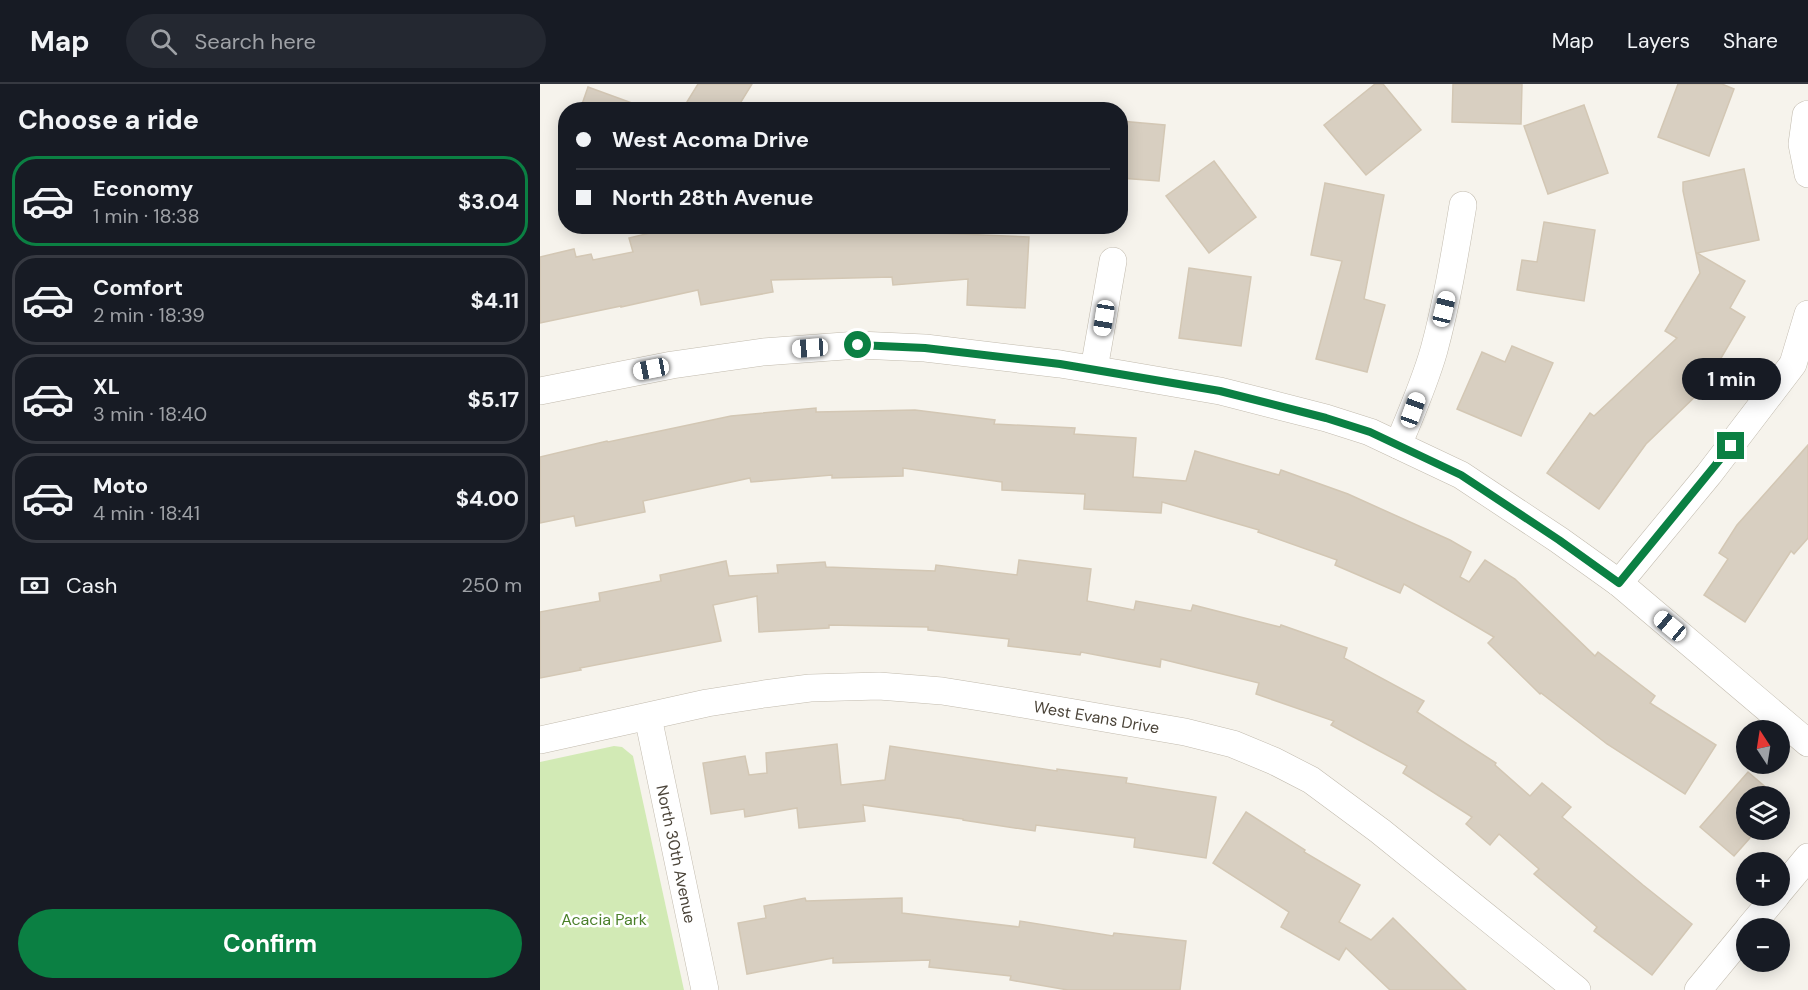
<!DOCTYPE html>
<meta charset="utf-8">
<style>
body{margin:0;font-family:"DM Sans",sans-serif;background:#242831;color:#f1f3f6;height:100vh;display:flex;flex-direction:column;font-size:22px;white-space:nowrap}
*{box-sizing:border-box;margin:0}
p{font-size:20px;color:#9ea1a6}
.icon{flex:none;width:33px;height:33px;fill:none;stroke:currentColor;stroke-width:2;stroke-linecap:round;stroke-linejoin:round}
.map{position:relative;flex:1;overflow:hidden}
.drawer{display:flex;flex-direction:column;background:#171b24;width:540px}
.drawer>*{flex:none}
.hud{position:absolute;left:18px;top:18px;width:570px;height:132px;border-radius:24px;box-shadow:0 3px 15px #0003;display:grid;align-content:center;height:132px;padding:0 18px;background:#171b24}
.needle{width:39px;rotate:348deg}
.buttons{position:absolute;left:1196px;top:636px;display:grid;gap:12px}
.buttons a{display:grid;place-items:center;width:54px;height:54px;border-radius:50%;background:#171b24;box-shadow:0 3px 15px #0003;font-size:30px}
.end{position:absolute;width:27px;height:27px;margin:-14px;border:8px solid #0b8043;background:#fff;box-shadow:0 0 0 3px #fff}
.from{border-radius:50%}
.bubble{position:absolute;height:42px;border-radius:21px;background:#171b24;box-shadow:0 3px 15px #0003;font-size:20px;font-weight:700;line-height:42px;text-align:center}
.car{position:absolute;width:18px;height:36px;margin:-18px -9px;border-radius:8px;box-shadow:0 0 4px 2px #0007;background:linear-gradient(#fff 24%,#345 0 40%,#fff 0 76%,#345 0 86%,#fff 0)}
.hud b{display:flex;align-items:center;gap:21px;height:57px;font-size:22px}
.hud b+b{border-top:2px solid #363941}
.hud i{width:15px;height:15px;background:#f1f3f6}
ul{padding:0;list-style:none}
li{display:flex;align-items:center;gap:18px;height:90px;margin:0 12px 9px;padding:0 6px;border:3px solid #363941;border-radius:24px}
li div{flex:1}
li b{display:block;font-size:22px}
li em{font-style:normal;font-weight:700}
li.active{border-color:#0b8043}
li>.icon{width:54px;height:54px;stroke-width:1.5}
h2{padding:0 18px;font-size:27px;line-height:72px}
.pay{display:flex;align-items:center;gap:15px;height:66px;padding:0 18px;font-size:22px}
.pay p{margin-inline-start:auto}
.action{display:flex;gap:12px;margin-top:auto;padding:12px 18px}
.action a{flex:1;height:69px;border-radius:36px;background:#0b8043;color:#fff;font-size:24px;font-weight:700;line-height:69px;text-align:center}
header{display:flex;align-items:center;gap:36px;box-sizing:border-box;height:84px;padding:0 30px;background:#171b24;border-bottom:2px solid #363941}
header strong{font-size:28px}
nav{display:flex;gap:33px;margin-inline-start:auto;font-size:21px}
.search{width:420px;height:54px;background:#242831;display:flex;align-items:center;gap:15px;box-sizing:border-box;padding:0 21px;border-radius:33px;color:#9ea1a6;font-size:22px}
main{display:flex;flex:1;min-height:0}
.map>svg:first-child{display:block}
.green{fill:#d2eab5}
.building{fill:#d8cfc1;stroke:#d3c7b4;stroke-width:1.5}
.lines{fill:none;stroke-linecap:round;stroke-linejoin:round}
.minor-casing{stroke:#c2bbae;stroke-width:28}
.minor{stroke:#fff;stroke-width:27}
.route{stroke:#0b8043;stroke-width:8}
.labels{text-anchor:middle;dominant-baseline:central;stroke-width:5;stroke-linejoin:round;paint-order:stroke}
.street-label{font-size:16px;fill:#4b4439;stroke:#fff}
.park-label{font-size:16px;fill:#4a7f2a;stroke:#fff}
</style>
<header>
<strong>Map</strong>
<div class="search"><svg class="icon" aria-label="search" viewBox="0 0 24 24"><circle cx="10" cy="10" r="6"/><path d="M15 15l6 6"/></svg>Search here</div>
<nav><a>Map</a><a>Layers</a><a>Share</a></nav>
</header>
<main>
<section class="drawer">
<h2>Choose a ride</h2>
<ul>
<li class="active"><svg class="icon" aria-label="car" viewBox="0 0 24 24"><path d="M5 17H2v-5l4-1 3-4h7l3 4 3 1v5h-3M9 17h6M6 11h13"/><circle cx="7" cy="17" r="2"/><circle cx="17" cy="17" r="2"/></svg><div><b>Economy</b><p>1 min · 18:38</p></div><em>$3.04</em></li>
<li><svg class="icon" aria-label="car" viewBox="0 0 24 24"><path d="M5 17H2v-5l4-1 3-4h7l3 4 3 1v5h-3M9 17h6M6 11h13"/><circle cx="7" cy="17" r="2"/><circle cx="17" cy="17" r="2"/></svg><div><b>Comfort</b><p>2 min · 18:39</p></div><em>$4.11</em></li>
<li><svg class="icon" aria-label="car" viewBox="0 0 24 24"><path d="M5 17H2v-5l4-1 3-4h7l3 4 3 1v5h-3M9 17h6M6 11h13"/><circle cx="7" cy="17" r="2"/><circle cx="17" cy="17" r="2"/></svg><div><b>XL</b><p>3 min · 18:40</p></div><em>$5.17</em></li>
<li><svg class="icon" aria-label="car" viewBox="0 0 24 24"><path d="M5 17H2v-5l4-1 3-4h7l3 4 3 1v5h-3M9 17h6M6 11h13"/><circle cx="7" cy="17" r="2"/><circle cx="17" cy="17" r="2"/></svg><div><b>Moto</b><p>4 min · 18:41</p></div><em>$4.00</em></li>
</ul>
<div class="pay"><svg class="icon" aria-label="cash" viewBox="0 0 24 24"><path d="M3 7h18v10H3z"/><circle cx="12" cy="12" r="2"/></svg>Cash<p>250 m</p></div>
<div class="action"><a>Confirm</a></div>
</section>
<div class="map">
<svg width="1268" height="906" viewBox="0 0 1268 906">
<rect width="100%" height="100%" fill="#f6f3ec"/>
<path class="green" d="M74 662 82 663 93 672 144 906H0V678Z"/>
<g class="building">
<path d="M158 0H212L196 26H142Z"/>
<path d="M835 0H843L881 46 826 91 784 41Z"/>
<path d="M913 0H982L981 40 912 38Z"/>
<path d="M1138 0H1182L1194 5 1169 72 1118 53Z"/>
<path d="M48 3 103 23V26H40Z"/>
<path d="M1044 21 1068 89 1008 110 984 42Z"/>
<path d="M580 37 625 41 619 97 580 94Z"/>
<path d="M674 77 716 133 669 169 626 112Z"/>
<path d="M1204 85 1219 156 1157 169 1205 197 1190 224 1205 233 1163 305 1106 360 1059 425 1007 389 1050 329 1054 332 1137 254 1125 247 1160 189 1143 107V98Z"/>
<path d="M785 99 844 111 824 215 845 221 827 288 776 275 802 177 771 171Z"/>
<path d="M1004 138 1055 146 1044 217 977 206 982 176 997 178Z"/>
<path d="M139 142H397V149L489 153 485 224 427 221 428 195 353 201 352 193 231 196 233 208 161 221 158 206 81 223V222L0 239V173L34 165 36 173 51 170 53 176 93 168 89 154Z"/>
<path d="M649 184 711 193 701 262 639 254Z"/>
<path d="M972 262 1013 279 981 352 917 325 942 268 965 278Z"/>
<path d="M276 324V328L375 326 455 336 454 340 535 344 534 350 596 354 593 393 646 397 655 367 739 391 741 386 808 410 910 456 931 468 920 493 929 498 945 476 975 495 1055 572 1058 568 1115 612 1110 619 1176 661 1145 710 1067 660 1001 609 1000 610 948 559 954 553 864 500 860 509 795 481 797 476 718 448 719 446 622 418 621 429 544 425 545 410 462 406V398L363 384V392L292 394V391L211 398 210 394 103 417 105 428 36 442 34 432 0 439V373L67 357 68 358 191 332Z"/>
<path d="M1268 361V454L1254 470 1251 467 1205 538 1164 511 1188 475 1179 469 1197 441Z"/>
<path d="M479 476 551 485 547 517 594 526 596 517 651 527 653 521 740 543 741 541 807 564 804 574 884 617 877 628 956 679 955 681 990 712 1002 699 1031 723 1022 733 1103 801 1152 840 1112 891 1054 847 1057 843 994 790 999 785 959 750 950 761 926 740 932 733 863 689 867 682 791 641 794 637 716 610 719 599 621 575 620 583 541 568 540 571 468 562 469 555 388 546V543L289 541V544L219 548 217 512 173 521 181 557 40 584 41 586 0 594V528L60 517 59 509 121 497 120 491 186 477 189 492 238 489 237 481 285 478 286 483 395 487 396 481 477 491Z"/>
<path d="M297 660 301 701 345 696 350 662 517 687V685L587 694 586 699 676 713 666 774 594 763 595 754 496 741 495 747 423 736V735L323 721 325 737 259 744 257 724 205 733 204 725 171 730 163 679 205 672 209 691 227 689 226 669Z"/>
<path d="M1208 688 1236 712H1206V746H1217L1194 772 1160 743Z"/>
<path d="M706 728 765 766 764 768 820 801 799 838 831 856 853 834 926 906H850L806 864 799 876 741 843 749 828 673 779Z"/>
<path d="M265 814 266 817 362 814V829L479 843 480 837 573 852 574 849 646 857 640 906H528L470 896 471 892 389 883 390 876 293 879V874L207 890 198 839 226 834 224 822Z"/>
</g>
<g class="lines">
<g class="minor-casing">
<g id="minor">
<path d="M1268 30 1266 31 1262 60 1268 90"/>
<path d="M554 285 573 177"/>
<path d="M0 307 132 281 223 268 318 261 385 264 520 280 581 290 680 307 786 334 830 348 921 391 1019 456 1079 499 1268 659"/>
<path d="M858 361C871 330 885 298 894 266 907 218 915 169 923 121"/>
<path d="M1079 499 1169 390 1253 280 1268 230"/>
<path id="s1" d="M108 633 165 906"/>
<path id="s2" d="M0 656 167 619 224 610 270 604 339 602 402 607 471 618 645 648 693 660 734 677 771 696 840 747 1037 906"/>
<path d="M1239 808 1268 773"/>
<path d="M1209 844 1236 812"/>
<path d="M1158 906 1206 848"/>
</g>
</g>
<use href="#minor" class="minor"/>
</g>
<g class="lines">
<path class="route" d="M318 261 385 264 520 280 680 307 786 334 830 348 921 391 1019 456 1079 499 1191 362"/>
</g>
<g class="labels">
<g class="street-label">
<text stroke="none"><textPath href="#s2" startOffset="564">West Evans Drive</textPath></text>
<text stroke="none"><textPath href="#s1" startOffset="140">North 30th Avenue</textPath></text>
</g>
<g class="park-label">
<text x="64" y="835">Acacia Park</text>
</g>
</g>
</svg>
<div class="buttons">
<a><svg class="needle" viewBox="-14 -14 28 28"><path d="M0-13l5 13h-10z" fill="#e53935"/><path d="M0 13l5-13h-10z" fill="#9ea1a6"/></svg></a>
<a><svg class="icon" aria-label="layers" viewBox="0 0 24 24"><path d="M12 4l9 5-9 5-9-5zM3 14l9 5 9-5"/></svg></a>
<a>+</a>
<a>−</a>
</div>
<i class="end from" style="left:318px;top:261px"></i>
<i class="end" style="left:1191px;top:362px"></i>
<div class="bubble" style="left:1142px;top:274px;width:99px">1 min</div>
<i class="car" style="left:904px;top:225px;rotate:14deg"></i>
<i class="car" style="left:564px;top:234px;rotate:189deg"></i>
<i class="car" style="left:270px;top:264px;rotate:266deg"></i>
<i class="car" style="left:111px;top:285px;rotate:259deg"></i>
<i class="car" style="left:873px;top:326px;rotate:20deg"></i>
<i class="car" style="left:1130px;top:542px;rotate:310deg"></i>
<div class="hud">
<b><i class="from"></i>West Acoma Drive</b>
<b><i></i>North 28th Avenue</b>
</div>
</div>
</main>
